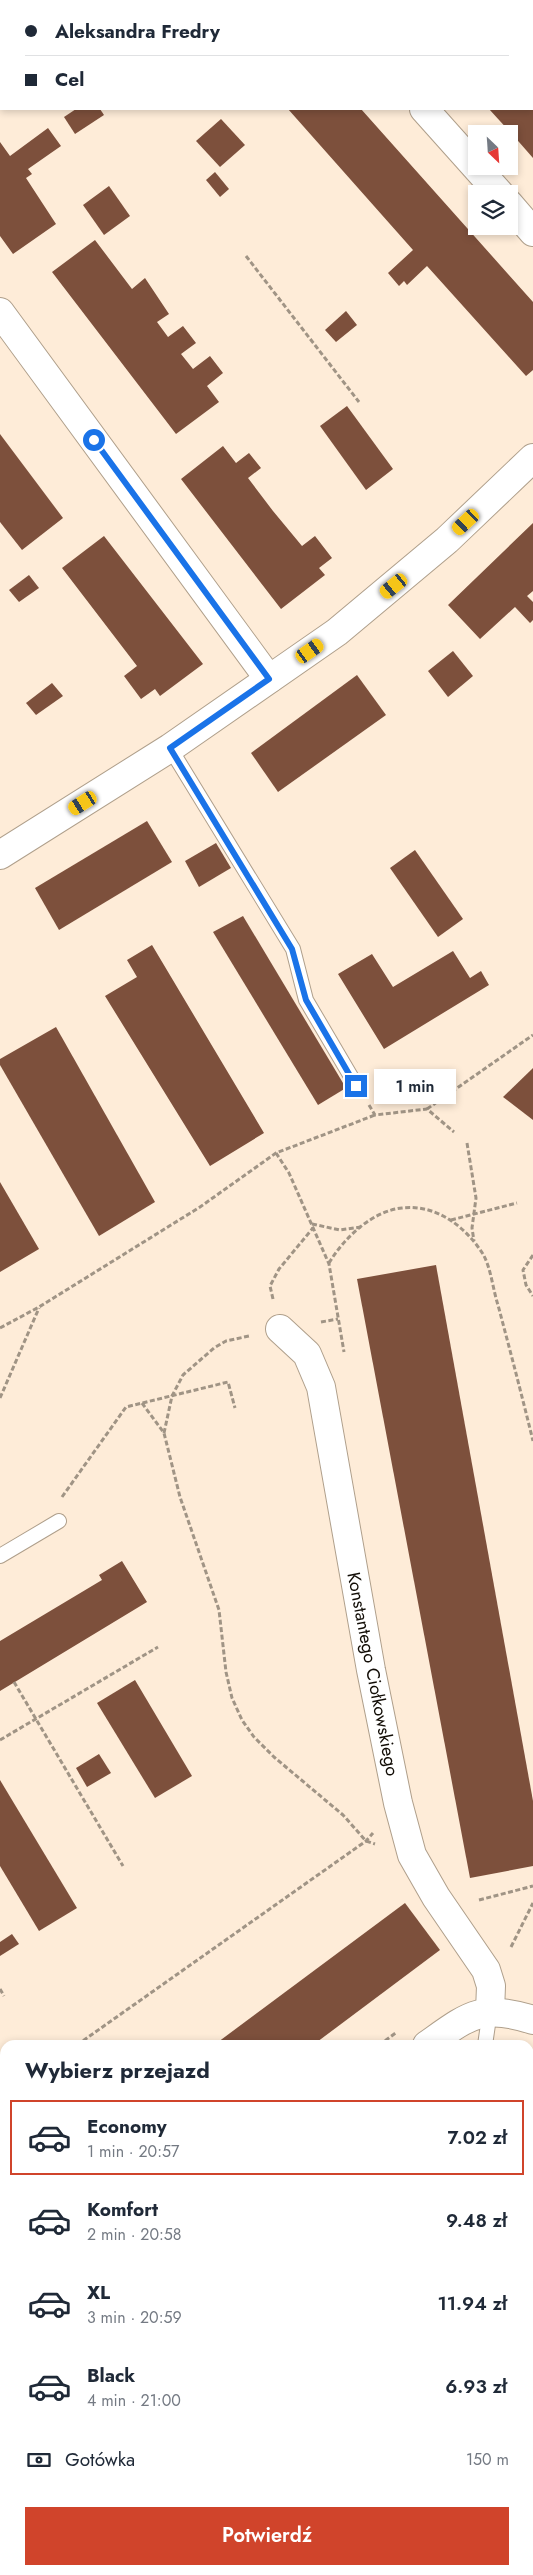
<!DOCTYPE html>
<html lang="pl">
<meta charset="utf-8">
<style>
body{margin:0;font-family:Jost,sans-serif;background:#f6f6f7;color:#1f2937;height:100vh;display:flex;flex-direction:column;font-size:19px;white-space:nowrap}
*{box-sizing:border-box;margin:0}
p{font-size:16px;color:#747a83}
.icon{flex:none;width:28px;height:28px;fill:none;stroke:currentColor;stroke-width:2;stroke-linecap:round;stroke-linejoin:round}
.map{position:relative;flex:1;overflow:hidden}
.panel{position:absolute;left:0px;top:2040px;width:534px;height:535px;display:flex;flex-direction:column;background:#fff;border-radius:15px 15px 0 0;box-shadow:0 2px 8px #0003}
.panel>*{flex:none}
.hud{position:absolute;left:0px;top:0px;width:534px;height:110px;box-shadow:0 2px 8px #0003;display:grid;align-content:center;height:110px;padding:0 25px;background:#fff}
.needle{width:32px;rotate:155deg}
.buttons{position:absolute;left:468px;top:125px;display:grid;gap:10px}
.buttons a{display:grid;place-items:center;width:50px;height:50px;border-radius:0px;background:#fff;box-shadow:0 2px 8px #0003;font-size:25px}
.end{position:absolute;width:22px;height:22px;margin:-11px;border:6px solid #1a73e8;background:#fff;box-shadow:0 0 0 2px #fff}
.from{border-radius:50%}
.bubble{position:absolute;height:35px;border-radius:0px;background:#fff;box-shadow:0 2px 8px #0003;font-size:16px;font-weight:600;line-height:35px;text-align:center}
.car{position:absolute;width:15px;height:30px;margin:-15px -8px;border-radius:6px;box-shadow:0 0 4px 1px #0007;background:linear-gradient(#f5c518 24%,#345 0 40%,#f5c518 0 76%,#345 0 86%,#f5c518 0)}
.hud b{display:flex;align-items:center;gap:18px;height:48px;font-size:19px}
.hud b+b{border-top:1px solid #e0e1e3}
.hud i{width:12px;height:12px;background:#1f2937}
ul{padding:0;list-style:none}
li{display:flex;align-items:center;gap:15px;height:75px;margin:0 10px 8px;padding:0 15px;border:2px solid transparent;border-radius:0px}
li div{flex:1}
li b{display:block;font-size:19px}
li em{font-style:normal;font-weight:600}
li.on{border-color:#d0442b}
li>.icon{width:45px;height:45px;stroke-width:1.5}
h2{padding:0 25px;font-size:22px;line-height:60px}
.pay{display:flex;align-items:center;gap:12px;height:55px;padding:0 25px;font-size:19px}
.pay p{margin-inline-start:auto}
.primary-button{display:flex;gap:10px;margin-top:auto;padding:10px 25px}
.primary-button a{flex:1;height:58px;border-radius:0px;background:#d0442b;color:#fff;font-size:20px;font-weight:600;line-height:58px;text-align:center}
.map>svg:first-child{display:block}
.green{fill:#a3c9b5}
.building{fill:#7d503c}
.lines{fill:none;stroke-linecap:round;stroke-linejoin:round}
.lane-casing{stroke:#af9f8b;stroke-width:16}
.street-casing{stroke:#af9f8b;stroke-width:30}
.path{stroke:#a09485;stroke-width:3;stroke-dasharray:5 2.5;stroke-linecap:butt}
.lane{stroke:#fff;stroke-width:14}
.street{stroke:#fff;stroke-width:28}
.route{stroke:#1a73e8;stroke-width:6}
.labels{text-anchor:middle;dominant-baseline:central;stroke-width:5;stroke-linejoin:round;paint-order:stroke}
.street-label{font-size:18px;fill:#120d06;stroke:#fff}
</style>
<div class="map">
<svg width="533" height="2575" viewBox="0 0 533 2575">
<rect width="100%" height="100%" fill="#feecd8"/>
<path class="green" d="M529 2269 533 2271V2575H0V2464L5 2459V2570H529Z"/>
<g class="building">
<path d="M76 109H100L104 115 75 134 64 117Z"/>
<path d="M288 109H361L533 302V370L526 376 427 266 407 285 404 281 399 286 388 273 413 250Z"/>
<path d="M489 109H533V158L519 142Z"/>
<path d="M221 119 245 145 220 167 196 141Z"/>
<path d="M48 128 61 146 28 169 32 174 26 178 56 224 13 254 0 236V142L10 156Z"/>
<path d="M215 172 229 189 220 197 206 180Z"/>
<path d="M109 186 130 216 104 235 83 205Z"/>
<path d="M95 240 132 289 145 278 169 314 157 322 168 337 183 326 196 343 181 354 193 369 210 356 223 373 207 386 219 402 176 434 52 272Z"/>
<path d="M346 311 357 325 336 342 325 330Z"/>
<path d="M347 406 393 469 366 490 320 426Z"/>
<path d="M0 434 63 518 22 550 0 522Z"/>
<path d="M223 446 236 463 249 453 261 468 248 478 273 511 302 546 315 536 332 558 319 568 325 575 281 609 181 479Z"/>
<path d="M533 523V591L527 596 533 602V620L530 623 515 607 480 639 448 605Z"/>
<path d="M104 536 203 664 160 696 155 689 141 699 124 676 137 666 62 568Z"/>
<path d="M29 575 39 588 19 602 9 590Z"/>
<path d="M453 651 473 676 448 697 428 671Z"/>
<path d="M357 675 386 715 278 792 251 753Z"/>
<path d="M52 683 63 696 36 715 26 703Z"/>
<path d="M147 821 172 862 59 930 35 888Z"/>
<path d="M216 843 231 868 199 887 185 861Z"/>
<path d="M415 850 463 919 438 937 390 868Z"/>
<path d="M243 916 346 1088 318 1105 213 932Z"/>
<path d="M152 945 264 1133 210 1166 105 996 137 977 127 960Z"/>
<path d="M453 951 470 978 481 971 489 985 384 1049 338 974 372 954 393 987Z"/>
<path d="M56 1027 155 1202 99 1236 0 1065V1059Z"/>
<path d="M533 1068V1120L503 1097Z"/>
<path d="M0 1182 39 1249 0 1272Z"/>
<path d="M436 1265 533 1801V1866L470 1878 357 1279Z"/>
<path d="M122 1561 147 1602 0 1691V1641L102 1580 99 1575Z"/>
<path d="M135 1680 192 1776 155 1798 97 1703Z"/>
<path d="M99 1754 111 1773 87 1787 76 1768Z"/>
<path d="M0 1780 77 1908 39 1931 0 1866Z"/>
<path d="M405 1903 440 1950 313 2045H214Z"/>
<path d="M12 1934 19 1944 0 1956V1942Z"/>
<path d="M5 2201V2274L0 2278V2204Z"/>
</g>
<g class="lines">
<g class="lane-casing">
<g id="lane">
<path d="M170 748 293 949 306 1000 356 1085"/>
<path d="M0 1556 59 1521"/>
<path d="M485 2045 490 2011"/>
</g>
</g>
<g class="street-casing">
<g id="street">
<path d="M328 0 329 1"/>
<path d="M424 109 500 194"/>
<path d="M509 204 533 232"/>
<path d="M0 312 269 679"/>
<path d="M0 855 170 748 337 632 447 540 533 458"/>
<path d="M280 1329 307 1354 321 1387 371 1670 398 1803 412 1855 436 1897 486 1970 491 1986 490 2011"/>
<path d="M427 2045C468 2016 481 2003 533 2020"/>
<path d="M0 2380 5 2375"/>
</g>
</g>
<g class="path">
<path d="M246 256 359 402"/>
<path d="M369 1105 375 1115 427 1109 454 1132"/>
<path d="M427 1109 533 1035"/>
<path d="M467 1143 476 1198 472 1228 474 1241"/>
<path d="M276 1153 289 1173 329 1264 344 1352"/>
<path d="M451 1220 517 1203"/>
<path d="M312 1224 340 1230 361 1227"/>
<path d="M533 1255 523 1270 526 1285 533 1296"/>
<path d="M329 1263C344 1238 372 1211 402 1208 436 1204 465 1226 483 1254 491 1268 493 1290 498 1305 510 1350 522 1396 533 1441"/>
<path d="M273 1299 270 1286 279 1269 313 1228"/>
<path d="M321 1322 338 1319"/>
<path d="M0 1328 39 1307 200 1207 276 1153 375 1115"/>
<path d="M0 1398 39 1308"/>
<path d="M142 1403 164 1433 180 1497 219 1610 226 1672 232 1698 242 1720 254 1737 274 1757 343 1815 366 1841 375 1844"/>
<path d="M164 1433 172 1396 183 1375 214 1348 226 1341 249 1336"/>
<path d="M62 1497 126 1407 228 1382 235 1408"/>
<path d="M14 1682 123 1866"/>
<path d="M0 1740 158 1647"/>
<path d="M479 1900 533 1886"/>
<path d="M511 1947 533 1903"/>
<path d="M0 1989 4 1996"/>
<path d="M77 2045 366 1841 373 1833"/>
<path d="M379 2045 397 2032"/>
<path d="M0 2100 5 2096"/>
<path d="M529 2277 533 2279"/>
<path d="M529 2519 533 2523"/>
<path d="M455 2570 460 2575"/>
<path d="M61 2575 66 2570"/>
<path d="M282 2575 287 2570"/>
</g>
<use href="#lane" class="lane"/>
<use href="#street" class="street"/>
</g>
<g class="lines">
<path class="route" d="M94 440 269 679 170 748 292 949 306 1000 356 1086"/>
</g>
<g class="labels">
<g class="street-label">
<text transform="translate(373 1674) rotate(79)">Konstantego Ciołkowskiego</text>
</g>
</g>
</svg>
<div class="buttons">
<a><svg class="needle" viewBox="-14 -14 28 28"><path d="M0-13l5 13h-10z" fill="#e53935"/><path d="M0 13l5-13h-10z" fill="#747a83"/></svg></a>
<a><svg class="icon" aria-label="layers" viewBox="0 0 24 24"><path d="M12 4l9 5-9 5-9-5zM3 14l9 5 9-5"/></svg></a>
</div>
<i class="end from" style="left:94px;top:440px"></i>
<i class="end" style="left:356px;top:1086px"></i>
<div class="bubble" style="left:374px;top:1069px;width:82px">1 min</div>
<i class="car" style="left:466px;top:522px;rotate:227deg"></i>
<i class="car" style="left:394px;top:586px;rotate:231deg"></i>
<i class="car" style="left:310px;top:651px;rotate:55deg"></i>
<i class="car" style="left:83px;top:803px;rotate:238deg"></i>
<div class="hud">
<b><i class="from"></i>Aleksandra Fredry</b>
<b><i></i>Cel</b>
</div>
<section class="panel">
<h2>Wybierz przejazd</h2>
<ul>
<li class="on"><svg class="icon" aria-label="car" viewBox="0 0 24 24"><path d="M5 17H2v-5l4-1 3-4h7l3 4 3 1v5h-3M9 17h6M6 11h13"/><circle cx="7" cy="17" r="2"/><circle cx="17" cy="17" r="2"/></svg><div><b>Economy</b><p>1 min · 20:57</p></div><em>7.02 zł</em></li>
<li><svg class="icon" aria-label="car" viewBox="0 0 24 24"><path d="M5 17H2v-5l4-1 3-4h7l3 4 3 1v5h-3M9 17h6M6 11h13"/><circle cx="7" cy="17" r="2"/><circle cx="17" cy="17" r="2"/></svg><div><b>Komfort</b><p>2 min · 20:58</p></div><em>9.48 zł</em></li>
<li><svg class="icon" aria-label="car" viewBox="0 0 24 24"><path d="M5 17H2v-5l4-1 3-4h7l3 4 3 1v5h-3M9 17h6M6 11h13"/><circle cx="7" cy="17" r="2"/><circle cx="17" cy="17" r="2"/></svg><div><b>XL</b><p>3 min · 20:59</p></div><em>11.94 zł</em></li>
<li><svg class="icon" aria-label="car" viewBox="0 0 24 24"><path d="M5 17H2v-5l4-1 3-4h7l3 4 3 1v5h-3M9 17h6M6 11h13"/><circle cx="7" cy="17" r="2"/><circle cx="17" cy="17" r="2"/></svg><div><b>Black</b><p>4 min · 21:00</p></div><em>6.93 zł</em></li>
</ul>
<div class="pay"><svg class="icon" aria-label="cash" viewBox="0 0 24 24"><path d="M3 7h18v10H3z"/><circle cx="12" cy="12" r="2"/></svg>Gotówka<p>150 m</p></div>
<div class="primary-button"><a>Potwierdź</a></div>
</section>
</div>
